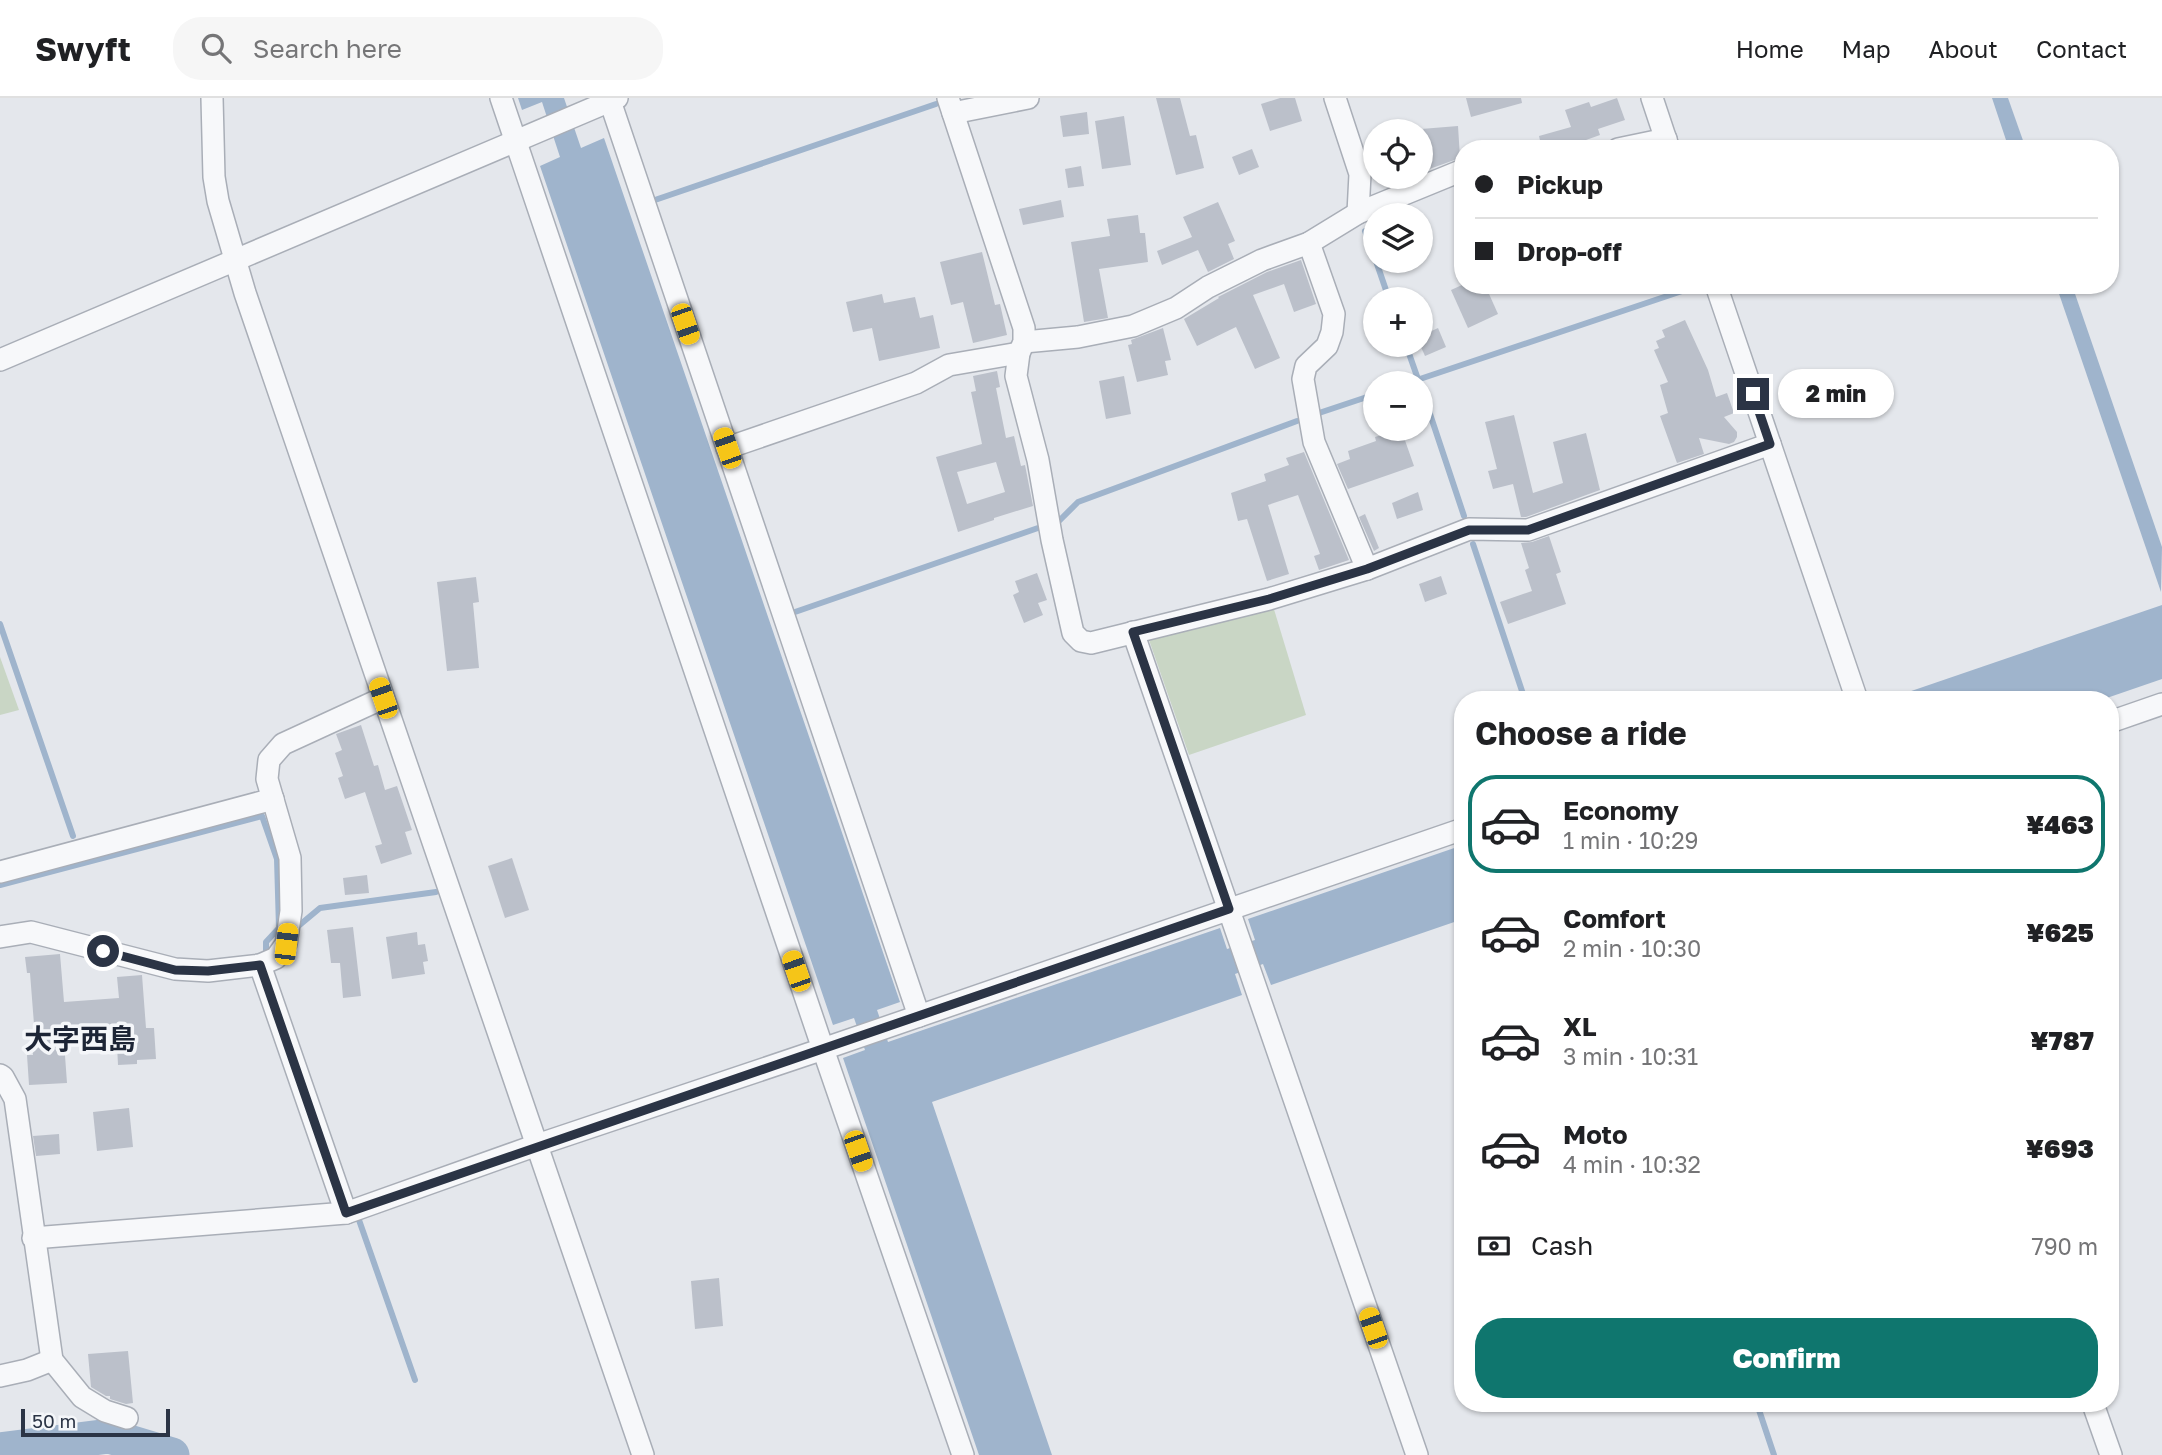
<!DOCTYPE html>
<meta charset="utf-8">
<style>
body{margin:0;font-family:"Golos Text","Noto Sans JP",sans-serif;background:#f6f6f6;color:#202124;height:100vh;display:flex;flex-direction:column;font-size:26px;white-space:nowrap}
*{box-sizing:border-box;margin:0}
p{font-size:23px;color:#757577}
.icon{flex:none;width:38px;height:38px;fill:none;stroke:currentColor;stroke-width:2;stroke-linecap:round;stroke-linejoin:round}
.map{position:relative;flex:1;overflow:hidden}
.panel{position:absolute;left:1454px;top:593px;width:665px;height:721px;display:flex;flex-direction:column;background:#fff;border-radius:28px;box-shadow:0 2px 5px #0004}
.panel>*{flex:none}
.guide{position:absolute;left:1454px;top:42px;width:665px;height:154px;border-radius:28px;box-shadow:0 2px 5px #0004;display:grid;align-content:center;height:154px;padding:0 21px;background:#fff}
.buttons{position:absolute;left:1363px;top:21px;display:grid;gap:14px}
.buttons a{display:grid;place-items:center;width:70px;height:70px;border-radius:50%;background:#fff;box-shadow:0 2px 5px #0004;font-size:35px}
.scale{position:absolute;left:21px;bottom:18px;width:149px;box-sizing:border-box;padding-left:7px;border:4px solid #2b3445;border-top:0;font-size:19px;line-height:24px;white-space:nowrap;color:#2b3445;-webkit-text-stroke:5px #f4f6f9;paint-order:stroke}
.end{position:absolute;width:32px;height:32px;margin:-16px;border:9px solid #2b3445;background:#fff;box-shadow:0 0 0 4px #fff}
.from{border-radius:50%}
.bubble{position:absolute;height:49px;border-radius:24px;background:#fff;box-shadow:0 2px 5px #0004;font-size:23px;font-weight:800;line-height:49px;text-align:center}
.car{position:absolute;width:21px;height:42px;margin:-21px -10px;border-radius:9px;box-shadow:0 0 5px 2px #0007;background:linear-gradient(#f5c518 24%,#345 0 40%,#f5c518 0 76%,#345 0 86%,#f5c518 0)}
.guide b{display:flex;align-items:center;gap:24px;height:66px;font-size:26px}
.guide b+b{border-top:2px solid #e0e0e0}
.guide i{width:18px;height:18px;background:#202124}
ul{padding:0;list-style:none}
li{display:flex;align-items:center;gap:21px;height:98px;margin:0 14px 10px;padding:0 7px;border:4px solid transparent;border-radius:28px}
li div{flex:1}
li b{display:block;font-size:26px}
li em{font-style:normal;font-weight:800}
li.selected{border-color:#0f766e}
li>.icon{width:63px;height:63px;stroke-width:1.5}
h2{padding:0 21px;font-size:32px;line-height:84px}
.pay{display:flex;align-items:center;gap:18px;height:77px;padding:0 21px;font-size:26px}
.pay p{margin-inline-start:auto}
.primary-button{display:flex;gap:14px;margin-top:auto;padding:14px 21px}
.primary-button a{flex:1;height:80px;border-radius:28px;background:#0f766e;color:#fff;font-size:28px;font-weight:800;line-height:80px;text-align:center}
header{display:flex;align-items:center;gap:42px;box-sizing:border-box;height:98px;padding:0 35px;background:#fff;border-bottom:2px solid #e0e0e0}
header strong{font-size:33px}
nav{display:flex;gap:38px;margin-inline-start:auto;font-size:24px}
.search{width:490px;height:63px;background:#f6f6f6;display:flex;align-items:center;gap:18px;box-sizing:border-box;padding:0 24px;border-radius:28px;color:#757577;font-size:26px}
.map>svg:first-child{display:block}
.green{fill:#c9d6c5}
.water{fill:#9fb4cc}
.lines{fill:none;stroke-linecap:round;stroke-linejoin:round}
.stream{stroke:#9fb4cc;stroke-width:6}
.river{stroke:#9fb4cc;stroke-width:35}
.building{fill:#bbc0ca;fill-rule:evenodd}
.minor-casing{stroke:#a9aeb7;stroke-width:24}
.minor{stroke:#f7f8fa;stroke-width:21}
.route{stroke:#2b3445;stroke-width:9}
.labels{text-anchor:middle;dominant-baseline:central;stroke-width:7;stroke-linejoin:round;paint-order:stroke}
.quarter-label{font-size:28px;font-weight:bold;fill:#1d2536;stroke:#f4f6f9}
</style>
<header>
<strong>Swyft</strong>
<div class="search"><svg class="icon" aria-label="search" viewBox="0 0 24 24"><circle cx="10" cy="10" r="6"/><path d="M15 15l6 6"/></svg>Search here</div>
<nav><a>Home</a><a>Map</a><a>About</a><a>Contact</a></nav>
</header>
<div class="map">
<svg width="2162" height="1357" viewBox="0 0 2162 1357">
<rect width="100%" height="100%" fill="#e4e7ec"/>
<g class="green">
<path d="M1273 508 1306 617 1189 657 1148 539Z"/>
<path d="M0 559 19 612 0 617Z"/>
</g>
<g class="water">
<path d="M518 0H564L581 50 604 40 900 904 877 912 888 944 1220 830 1227 851 1255 842 1248 821 1463 747V821L1271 887 1263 866 1235 876 1242 897 932 1004 1052 1357H979L843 960 865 952 854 920 833 927 540 68 560 59 542 4 522 12Z"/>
<path d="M1992 0H2008L2026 51H2009Z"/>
<path d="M2056 187H2072L2162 449 2161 494Z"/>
<path d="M2162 507V581L2101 602H1885Z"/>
</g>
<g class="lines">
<g class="stream">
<path d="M652 103 936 6"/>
<path d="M1365 133 1376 163"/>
<path d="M1376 163 1389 201"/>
<path d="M1406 247 1419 284"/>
<path d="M1408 285 1691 190"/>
<path d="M1421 289 1464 418"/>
<path d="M1319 315 1376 296"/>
<path d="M1059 423 1078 404 1297 323"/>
<path d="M1473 446 1525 602"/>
<path d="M795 514 1038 430"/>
<path d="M0 526 73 738"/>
<path d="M0 787 262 718 277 761 279 830 266 844V852"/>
<path d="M296 830 320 810 436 794"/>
<path d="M359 1122 415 1282"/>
<path d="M1757 1306 1774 1357"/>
</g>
<path class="river" d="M0 1352 109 1338 172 1357"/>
</g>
<g class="building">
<path d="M1156 0H1180L1190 38 1196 37 1204 70 1176 77Z"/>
<path d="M1280 0H1295L1302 23 1270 33 1261 6Z"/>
<path d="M1466 0H1521L1522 5 1471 19Z"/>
<path d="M1617 0 1625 22 1598 31 1600 37 1561 51H1542L1539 38 1571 29 1565 12 1589 4 1591 9Z"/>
<path d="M1087 14 1089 36 1063 39 1060 18Z"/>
<path d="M1124 18 1131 67 1102 71 1095 23Z"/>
<path d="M1458 28 1460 60 1421 74V31Z"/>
<path d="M1252 51 1259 69 1239 77 1232 59Z"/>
<path d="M1081 68 1084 88 1068 90 1065 71Z"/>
<path d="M1061 102 1064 119 1023 127 1019 111Z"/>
<path d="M1218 104 1235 143 1228 146 1234 161 1208 174 1198 152 1162 167 1157 153 1192 139 1183 119Z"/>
<path d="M1138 117 1140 135H1145L1148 164 1099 171 1108 220 1084 224 1071 144 1110 138 1107 121Z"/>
<path d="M982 154 995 207 1000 206 1007 237 973 245 963 204 951 207 940 164Z"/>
<path d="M1301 162 1316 206 1294 214 1284 186 1253 197 1280 260 1255 271 1236 229 1197 248 1184 221 1219 200 1218 199 1267 174Z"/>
<path d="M1462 187H1485L1498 216 1468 230 1451 192Z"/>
<path d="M882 196 884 205 915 199 920 220 933 217 940 250 879 263 872 230 853 234 846 204Z"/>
<path d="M1685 222 1708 272 1716 299 1727 295 1734 315 1724 319 1737 334V339L1734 344 1729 346 1699 340 1704 356 1677 365 1660 318 1668 315 1660 287 1668 284 1654 252 1659 250 1656 243 1665 239 1662 232Z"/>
<path d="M1163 230 1171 262 1165 263 1168 277 1137 284 1128 247 1132 246 1131 242Z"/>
<path d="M1438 230 1446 249 1425 258 1421 249V238Z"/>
<path d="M997 273 1000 289 996 290 1006 340 1014 338 1021 368 1025 367 1033 408 994 420V422L958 434 936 359 982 346 971 294 976 293 973 278ZM996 364 1005 394 967 406 957 374Z"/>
<path d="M1124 278 1131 316 1106 321 1099 283Z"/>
<path d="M1514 317 1533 395 1563 385 1553 344 1586 335 1600 392 1526 419H1521L1513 386 1493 391 1488 373 1497 371 1485 324Z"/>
<path d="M1401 331 1414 368 1348 391 1337 366 1350 361 1348 353 1376 343 1375 339Z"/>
<path d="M1304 354 1349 462 1319 472 1314 458 1320 456 1298 397 1268 407 1289 476 1267 483 1247 421 1238 423 1231 395 1266 383 1264 376 1289 367 1286 360Z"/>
<path d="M1418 394 1423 412 1397 421 1392 405Z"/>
<path d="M1365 416 1379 450 1374 453 1359 419Z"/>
<path d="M1549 438 1561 474 1556 476 1566 506 1508 526 1500 504 1532 493 1525 472 1529 470 1521 445 1532 444Z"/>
<path d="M1037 475 1047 502 1038 505 1043 517 1024 525 1013 497 1019 494 1015 483Z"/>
<path d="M1441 478 1447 496 1425 504 1419 486Z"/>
<path d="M476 479 479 504 473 505 479 570 447 573 437 484Z"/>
<path d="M361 627 374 668 378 667 385 692 397 688 412 732 405 734 412 756 381 766 375 748 382 746 365 694 345 701 338 680 343 678 335 655 342 652 336 636Z"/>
<path d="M512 760 529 812 505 820 488 768Z"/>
<path d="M367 777 369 795 345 797 343 780Z"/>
<path d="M353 829 361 898 343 900 340 865H331L327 832Z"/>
<path d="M417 834 418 847 425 846 428 863 423 864 425 876 392 881 386 839Z"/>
<path d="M60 856 64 904 119 900 117 879 142 877 146 930H154L156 961 137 962V966L118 967 116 926 63 930 67 985 29 987 27 957H33L31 939H35L30 875H27L25 859Z"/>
<path d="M129 1010 133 1049 97 1053 93 1014Z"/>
<path d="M59 1036 60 1056 36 1058 33 1038Z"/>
<path d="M719 1180 723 1228 695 1231 691 1183Z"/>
<path d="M128 1253 133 1305 126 1306 110 1301V1298H106L91 1289 88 1256Z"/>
</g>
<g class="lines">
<g class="minor-casing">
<g id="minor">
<path d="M212 0 214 79 218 103 245 195 643 1357"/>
<path d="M501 0 823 951 963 1357"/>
<path d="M609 0 919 918"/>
<path d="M948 0 1024 230V244L1019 255 1016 278 1038 362 1052 442 1073 535 1081 543 1091 545 1269 501 1367 471 1469 431 1528 432 1770 346"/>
<path d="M1335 0 1360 76 1358 115"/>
<path d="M1652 0 1669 51"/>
<path d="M953 15 1028 0"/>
<path d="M1618 51 1666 41"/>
<path d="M1309 145 1334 216 1332 234 1327 248 1306 268 1303 281 1314 344 1367 471"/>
<path d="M1716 187 1857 602"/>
<path d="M1024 244 1078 239 1133 228 1176 210 1208 189 1262 162 1309 145 1358 115 1463 72"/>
<path d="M0 262 617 0"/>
<path d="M727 350 916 285 949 267 1019 255"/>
<path d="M1133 534 1417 1357"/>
<path d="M2110 624 2162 606"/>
<path d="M0 774 273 701"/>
<path d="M0 839 31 834 175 871 208 873 260 867 276 860 286 846 291 813 290 760 267 681 269 662 283 646 383 600"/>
<path d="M260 867 346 1115"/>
<path d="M0 977 3 979 15 1001 52 1262 82 1299 105 1313 127 1320"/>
<path d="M33 1140 346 1115 537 1047 823 951 1463 731"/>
<path d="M0 1278 27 1272 52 1262"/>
<path d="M2093 1306 2111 1357"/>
</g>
</g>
<use href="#minor" class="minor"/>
</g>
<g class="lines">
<path class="route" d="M103 853 175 872 208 873 260 867 346 1115C640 1012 935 912 1229 811L1133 534 1269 501 1367 471 1469 432H1528L1770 346 1753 296"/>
</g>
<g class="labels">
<g class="quarter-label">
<text x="80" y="940">大字西島</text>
</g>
</g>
</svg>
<div class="buttons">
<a><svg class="icon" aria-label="locate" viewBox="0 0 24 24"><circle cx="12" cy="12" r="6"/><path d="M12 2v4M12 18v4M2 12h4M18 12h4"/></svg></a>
<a><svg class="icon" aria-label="layers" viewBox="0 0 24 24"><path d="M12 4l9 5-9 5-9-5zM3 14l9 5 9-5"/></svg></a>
<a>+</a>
<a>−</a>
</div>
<div class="scale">50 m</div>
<i class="end from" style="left:103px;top:853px"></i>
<i class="end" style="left:1753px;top:296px"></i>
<div class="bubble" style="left:1778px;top:271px;width:116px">2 min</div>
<i class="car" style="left:685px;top:226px;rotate:161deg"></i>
<i class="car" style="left:727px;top:350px;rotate:341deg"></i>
<i class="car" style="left:383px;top:600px;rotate:341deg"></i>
<i class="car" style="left:286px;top:846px;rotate:7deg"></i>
<i class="car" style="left:796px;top:873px;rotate:341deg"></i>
<i class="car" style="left:858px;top:1053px;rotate:161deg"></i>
<i class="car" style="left:1373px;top:1230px;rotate:341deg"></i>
<div class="guide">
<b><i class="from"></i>Pickup</b>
<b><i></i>Drop-off</b>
</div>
<section class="panel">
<h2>Choose a ride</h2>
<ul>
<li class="selected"><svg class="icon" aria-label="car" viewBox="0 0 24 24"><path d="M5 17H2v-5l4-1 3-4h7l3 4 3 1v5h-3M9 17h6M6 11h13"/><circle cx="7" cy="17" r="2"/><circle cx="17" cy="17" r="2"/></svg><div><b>Economy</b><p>1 min · 10:29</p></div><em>¥463</em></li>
<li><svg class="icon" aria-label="car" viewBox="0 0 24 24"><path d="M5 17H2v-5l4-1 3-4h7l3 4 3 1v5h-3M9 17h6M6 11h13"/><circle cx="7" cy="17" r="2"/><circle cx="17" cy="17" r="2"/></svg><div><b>Comfort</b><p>2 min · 10:30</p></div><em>¥625</em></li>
<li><svg class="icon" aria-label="car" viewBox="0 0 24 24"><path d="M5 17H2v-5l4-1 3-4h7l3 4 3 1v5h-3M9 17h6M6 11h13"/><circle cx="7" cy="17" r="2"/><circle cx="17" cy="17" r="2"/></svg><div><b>XL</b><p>3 min · 10:31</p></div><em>¥787</em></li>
<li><svg class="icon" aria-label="car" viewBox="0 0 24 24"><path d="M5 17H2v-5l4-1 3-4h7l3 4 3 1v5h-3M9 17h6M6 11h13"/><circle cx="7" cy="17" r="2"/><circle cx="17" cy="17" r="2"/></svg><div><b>Moto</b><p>4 min · 10:32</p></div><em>¥693</em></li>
</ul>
<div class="pay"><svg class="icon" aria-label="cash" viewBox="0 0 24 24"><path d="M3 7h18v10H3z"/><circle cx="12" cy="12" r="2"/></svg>Cash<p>790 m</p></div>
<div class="primary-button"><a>Confirm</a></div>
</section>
</div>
